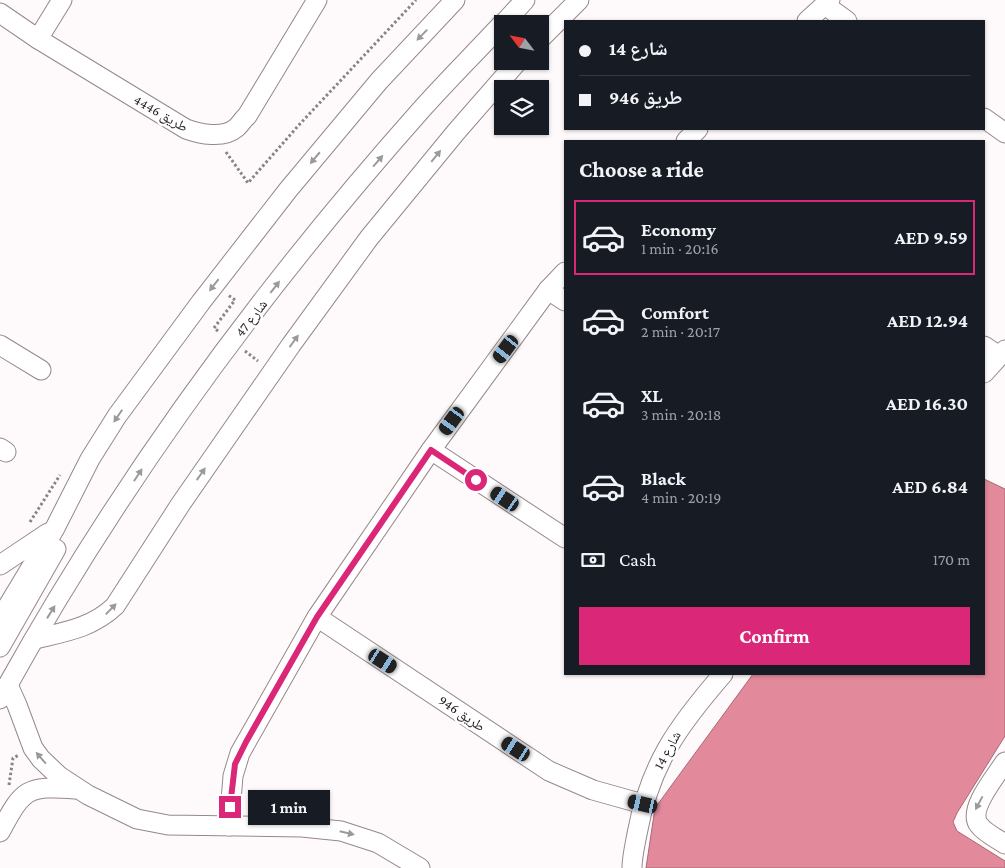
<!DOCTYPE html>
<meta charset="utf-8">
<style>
body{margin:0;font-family:"Crimson Pro","Noto Naskh Arabic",serif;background:#242831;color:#f1f3f6;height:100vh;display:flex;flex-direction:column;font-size:19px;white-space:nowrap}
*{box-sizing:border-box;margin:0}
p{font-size:16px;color:#9ea1a6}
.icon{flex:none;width:28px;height:28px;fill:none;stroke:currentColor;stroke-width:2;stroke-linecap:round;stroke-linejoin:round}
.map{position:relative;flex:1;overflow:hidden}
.panel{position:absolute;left:564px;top:140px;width:421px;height:535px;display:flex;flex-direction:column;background:#171b24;border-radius:0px;box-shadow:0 1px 4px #0004}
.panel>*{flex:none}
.hud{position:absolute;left:564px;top:20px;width:421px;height:110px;border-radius:0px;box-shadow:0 1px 4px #0004;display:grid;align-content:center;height:110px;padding:0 15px;background:#171b24}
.needle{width:32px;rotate:302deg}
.controls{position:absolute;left:494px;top:15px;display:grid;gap:10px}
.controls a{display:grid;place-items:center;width:55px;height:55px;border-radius:0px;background:#171b24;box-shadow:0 1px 4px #0004;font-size:25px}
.end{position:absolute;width:22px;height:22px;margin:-11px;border:6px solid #db2777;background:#fff;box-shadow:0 0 0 2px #fff}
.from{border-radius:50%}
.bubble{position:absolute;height:35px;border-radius:0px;background:#171b24;box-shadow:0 1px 4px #0004;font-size:16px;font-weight:700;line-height:35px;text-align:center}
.car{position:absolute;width:15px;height:30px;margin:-15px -8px;border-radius:6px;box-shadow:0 0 4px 1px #0007;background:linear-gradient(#222 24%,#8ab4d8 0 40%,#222 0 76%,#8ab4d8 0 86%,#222 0)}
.hud b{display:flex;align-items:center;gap:18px;height:48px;font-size:19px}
.hud b+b{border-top:1px solid #363941}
.hud i{width:12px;height:12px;background:#f1f3f6}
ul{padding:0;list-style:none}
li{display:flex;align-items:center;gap:15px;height:75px;margin:0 10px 8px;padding:0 5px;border:2px solid transparent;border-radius:0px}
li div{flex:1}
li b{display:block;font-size:19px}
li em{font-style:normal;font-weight:700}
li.current{border-color:#db2777}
li>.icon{width:45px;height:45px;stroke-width:1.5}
h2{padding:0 15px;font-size:22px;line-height:60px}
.pay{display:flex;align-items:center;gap:12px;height:55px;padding:0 15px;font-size:19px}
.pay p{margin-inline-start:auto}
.cta{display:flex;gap:10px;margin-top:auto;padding:10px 15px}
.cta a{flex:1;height:58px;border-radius:0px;background:#db2777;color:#fff;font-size:20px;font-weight:700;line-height:58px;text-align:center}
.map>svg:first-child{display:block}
.water{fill:#e2899b;stroke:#a96976}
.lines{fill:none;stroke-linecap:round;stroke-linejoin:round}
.minor-casing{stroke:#97878a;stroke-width:21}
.path{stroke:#888384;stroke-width:3;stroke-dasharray:2.5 2.5;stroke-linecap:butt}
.minor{stroke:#fff;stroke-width:19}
.oneway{fill:#9c999a}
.route{stroke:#db2777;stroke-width:6}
.labels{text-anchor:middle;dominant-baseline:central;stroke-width:5;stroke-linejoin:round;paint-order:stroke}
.street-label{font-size:14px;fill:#231d1e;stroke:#fff}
</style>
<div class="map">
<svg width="1005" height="868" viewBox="0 0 1005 868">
<rect width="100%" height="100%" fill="#fefafb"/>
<path class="water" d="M984 479 1005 489V736L957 813 953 822 957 831 1005 861V868H646L655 808 753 674H984Z"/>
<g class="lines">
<g class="minor-casing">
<g id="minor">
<path d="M825 5 847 21"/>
<path d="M0 13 38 39 186 129C200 134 223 139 236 128 240 125 243 119 247 116L317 0"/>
<path d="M807 21 830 0"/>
<path d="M503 24 525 0"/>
<path d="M38 39 62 0"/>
<path d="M540 39 579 0"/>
<path d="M984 118 1005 133"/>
<path d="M686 141 698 129"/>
<path d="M548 290 565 301"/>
<path d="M0 345 41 370"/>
<path d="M984 346 999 356"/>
<path d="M984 373 1005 350"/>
<path d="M0 448 6 452"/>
<path d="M431 450 565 538"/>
<path d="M0 565 48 533"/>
<path d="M317 617 549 771 593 790 643 804"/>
<path d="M0 619 55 528 90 459 117 416 201 302 288 190 379 81 455 0"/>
<path d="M35 639C64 632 92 628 115 606L180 505 291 345 369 238 456 132 518 61"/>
<path d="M0 647 56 549"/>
<path d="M8 685 17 705 33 748 41 759 59 776 88 795 137 819 168 825 302 827 341 831 378 843 420 868"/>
<path d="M0 699C116 488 261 290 421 110 447 81 475 53 502 24"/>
<path d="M1005 762C996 776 967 810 979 825 985 833 996 838 1005 844"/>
<path d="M229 826 233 776 240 753 317 617 431 450 548 290 565 272"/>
<path d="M0 832C23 790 25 785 75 789"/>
<path d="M632 868C632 857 635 845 637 834 650 764 678 726 723 674"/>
</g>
</g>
<g class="path">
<path d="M226 152 248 183 298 126 416 0"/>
<path d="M218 331 214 328 235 300 228 295"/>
<path d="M245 351 258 361"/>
<path d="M30 522 60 475"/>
<path d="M9 785 13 758 19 755"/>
</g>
<use href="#minor" class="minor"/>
</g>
<defs><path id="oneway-solid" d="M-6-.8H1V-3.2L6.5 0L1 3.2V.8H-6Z" transform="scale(1.25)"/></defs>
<g class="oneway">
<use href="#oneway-solid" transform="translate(422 35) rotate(134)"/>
<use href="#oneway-solid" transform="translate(436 156) rotate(-51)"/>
<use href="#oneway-solid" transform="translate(315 158) rotate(130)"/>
<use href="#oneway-solid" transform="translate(378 161) rotate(-49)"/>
<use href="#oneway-solid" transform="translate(214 285) rotate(128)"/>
<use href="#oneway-solid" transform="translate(275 287) rotate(-52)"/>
<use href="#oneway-solid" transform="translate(294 341) rotate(-54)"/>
<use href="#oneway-solid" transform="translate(118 416) rotate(124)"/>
<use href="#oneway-solid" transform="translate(201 474) rotate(-55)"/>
<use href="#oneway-solid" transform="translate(138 475) rotate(-57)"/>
<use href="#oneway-solid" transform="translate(111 609) rotate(-46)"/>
<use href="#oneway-solid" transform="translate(51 612) rotate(-58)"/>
<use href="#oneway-solid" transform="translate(41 758) rotate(-131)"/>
<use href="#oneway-solid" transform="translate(979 803) rotate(118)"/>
<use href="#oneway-solid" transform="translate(347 833) rotate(13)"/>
</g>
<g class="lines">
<path class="route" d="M230 807 235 764 246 742 317 617 431 450 476 480"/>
</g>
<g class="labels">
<g class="street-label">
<text transform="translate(161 113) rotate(30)">طريق 4446</text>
<text transform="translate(251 318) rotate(-52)">شارع 47</text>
<text transform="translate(462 713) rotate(34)">طريق 946</text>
<text transform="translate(667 750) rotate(-61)">شارع 14</text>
</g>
</g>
</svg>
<div class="controls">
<a><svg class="needle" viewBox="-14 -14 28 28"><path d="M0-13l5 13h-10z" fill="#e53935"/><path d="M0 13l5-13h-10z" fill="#9ea1a6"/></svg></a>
<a><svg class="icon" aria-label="layers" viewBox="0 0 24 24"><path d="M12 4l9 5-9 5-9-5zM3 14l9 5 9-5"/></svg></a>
</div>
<i class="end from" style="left:476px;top:480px"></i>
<i class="end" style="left:230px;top:807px"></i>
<div class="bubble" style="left:248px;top:790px;width:82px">1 min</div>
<i class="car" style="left:506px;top:349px;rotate:217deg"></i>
<i class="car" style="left:452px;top:421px;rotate:216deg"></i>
<i class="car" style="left:505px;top:499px;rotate:304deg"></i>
<i class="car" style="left:383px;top:661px;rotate:123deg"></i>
<i class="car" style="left:516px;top:749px;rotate:303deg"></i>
<i class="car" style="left:643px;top:804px;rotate:283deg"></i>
<div class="hud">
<b><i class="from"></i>شارع 14</b>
<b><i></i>طريق 946</b>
</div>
<section class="panel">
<h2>Choose a ride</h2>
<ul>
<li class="current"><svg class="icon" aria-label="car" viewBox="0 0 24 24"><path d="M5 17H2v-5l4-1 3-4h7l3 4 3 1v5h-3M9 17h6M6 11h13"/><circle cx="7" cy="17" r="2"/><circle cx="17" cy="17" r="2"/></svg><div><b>Economy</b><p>1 min · 20:16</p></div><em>AED 9.59</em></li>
<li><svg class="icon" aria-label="car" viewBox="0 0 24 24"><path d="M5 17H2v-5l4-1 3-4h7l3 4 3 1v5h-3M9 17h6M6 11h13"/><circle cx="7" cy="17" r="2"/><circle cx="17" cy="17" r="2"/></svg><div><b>Comfort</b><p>2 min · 20:17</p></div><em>AED 12.94</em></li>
<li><svg class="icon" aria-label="car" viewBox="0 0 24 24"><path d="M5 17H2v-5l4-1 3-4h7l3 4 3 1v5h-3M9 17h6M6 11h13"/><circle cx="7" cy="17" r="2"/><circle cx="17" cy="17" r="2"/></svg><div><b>XL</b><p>3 min · 20:18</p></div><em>AED 16.30</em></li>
<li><svg class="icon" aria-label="car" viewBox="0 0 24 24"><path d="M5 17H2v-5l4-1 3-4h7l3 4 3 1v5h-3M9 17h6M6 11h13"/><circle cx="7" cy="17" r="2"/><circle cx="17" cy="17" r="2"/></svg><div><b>Black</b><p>4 min · 20:19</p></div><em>AED 6.84</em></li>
</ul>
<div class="pay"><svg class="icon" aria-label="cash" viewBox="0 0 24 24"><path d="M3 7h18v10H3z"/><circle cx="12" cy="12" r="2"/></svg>Cash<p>170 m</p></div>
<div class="cta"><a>Confirm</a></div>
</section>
</div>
